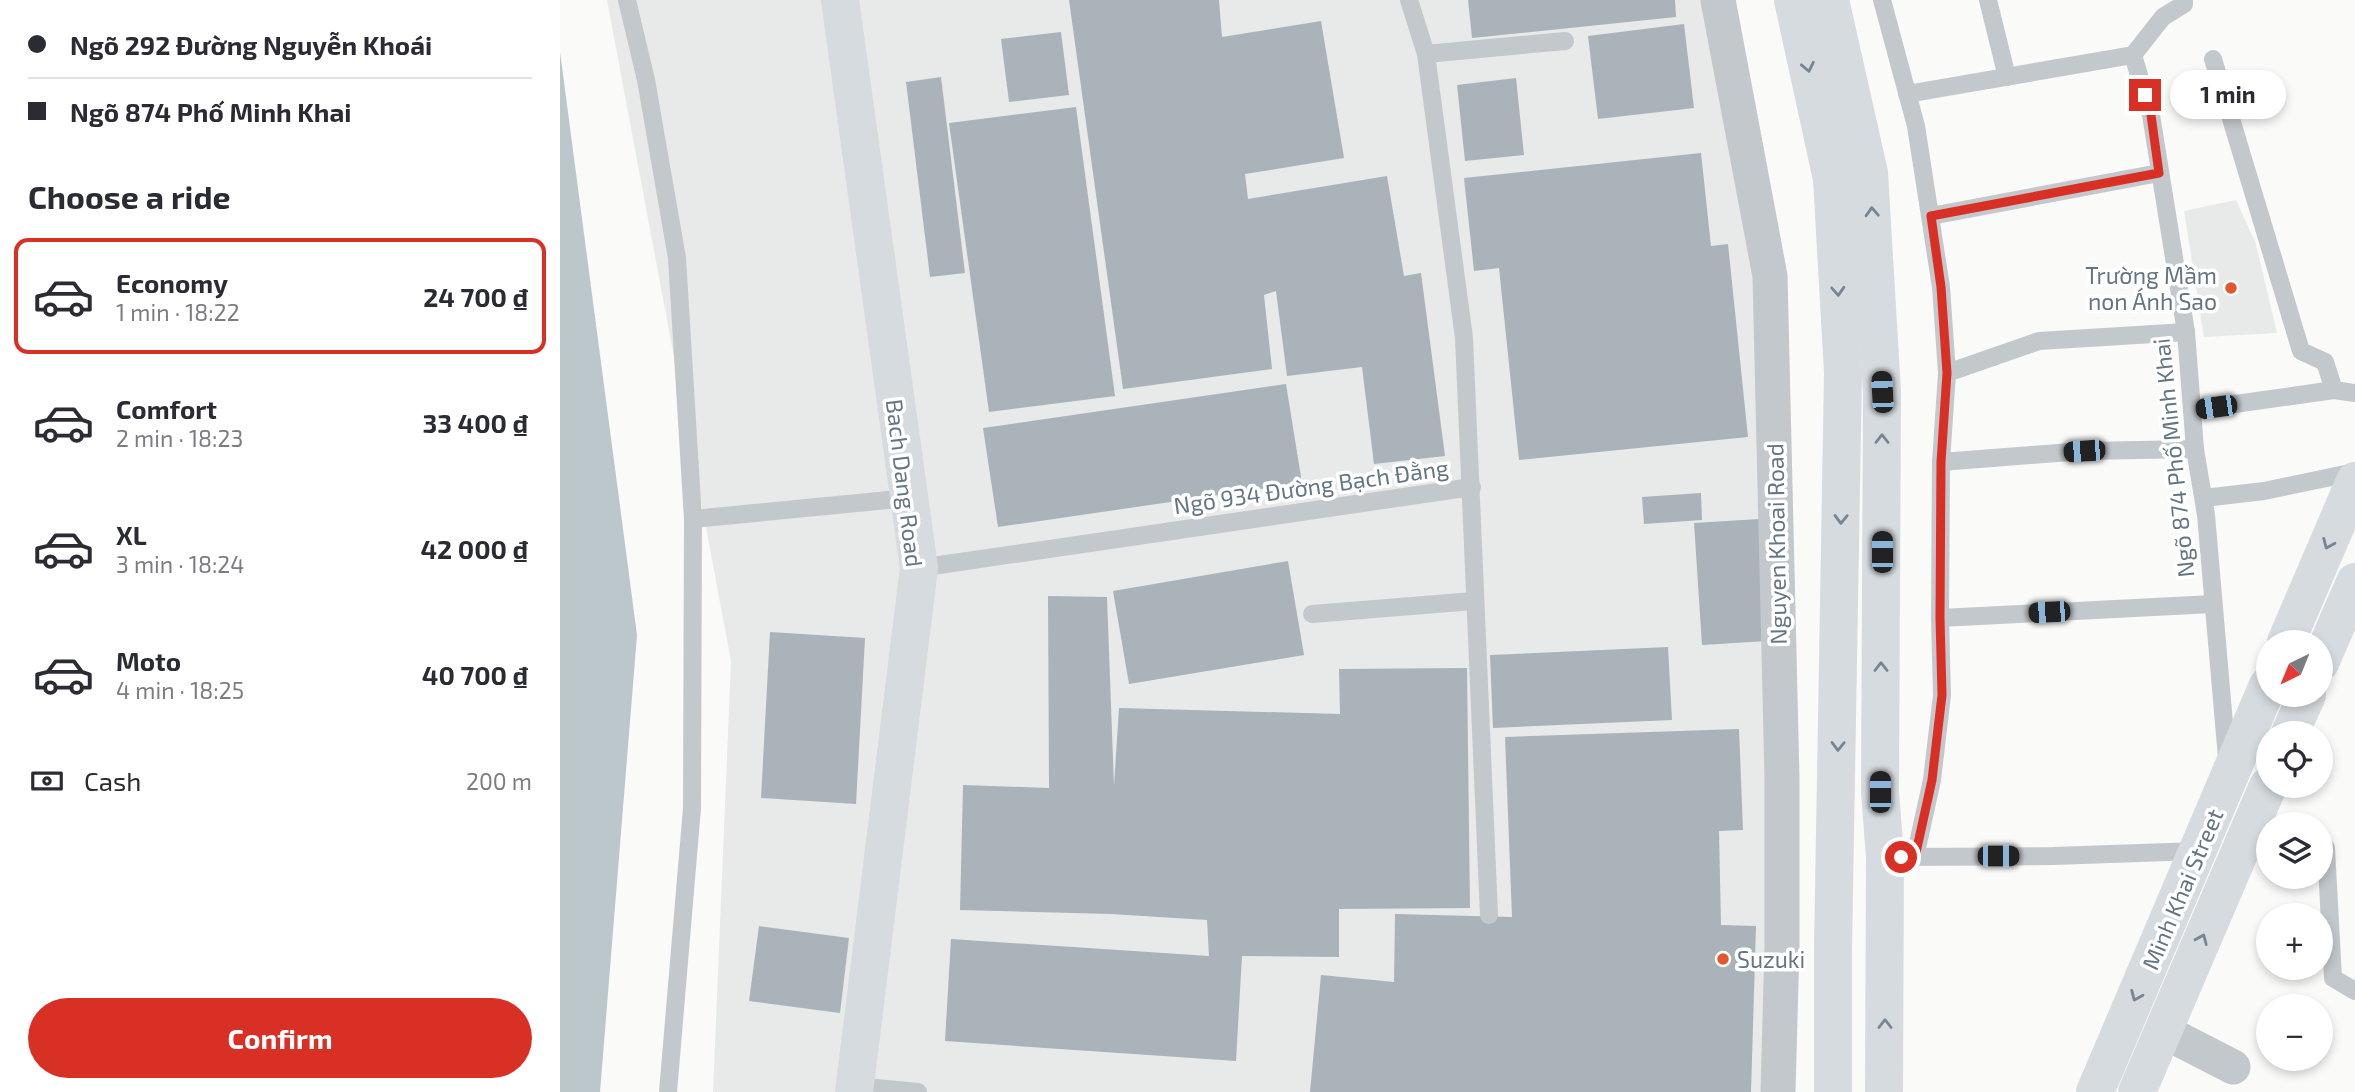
<!DOCTYPE html>
<meta charset="utf-8">
<style>
body{margin:0;font-family:"Exo 2",sans-serif;background:#f7f7f7;color:#2b2b33;height:100vh;display:flex;flex-direction:column;font-size:26px;white-space:nowrap}
*{box-sizing:border-box;margin:0}
p{font-size:23px;color:#7c7c81}
.icon{flex:none;width:38px;height:38px;fill:none;stroke:currentColor;stroke-width:2;stroke-linecap:round;stroke-linejoin:round}
.map{position:relative;flex:1;overflow:hidden}
.sheet{display:flex;flex-direction:column;background:#fff;width:560px}
.sheet>*{flex:none}
.hud{display:grid;align-content:center;height:154px;padding:0 28px;background:#fff}
.needle{width:46px;rotate:223deg}
.buttons{position:absolute;left:1696px;top:630px;display:grid;gap:14px}
.buttons a{display:grid;place-items:center;width:77px;height:77px;border-radius:50%;background:#fff;box-shadow:0 4px 10px #0003;font-size:35px}
.end{position:absolute;width:32px;height:32px;margin:-16px;border:9px solid #d93025;background:#fff;box-shadow:0 0 0 4px #fff}
.from{border-radius:50%}
.bubble{position:absolute;height:49px;border-radius:24px;background:#fff;box-shadow:0 4px 10px #0003;font-size:23px;font-weight:700;line-height:49px;text-align:center}
.car{position:absolute;width:21px;height:42px;margin:-21px -10px;border-radius:9px;box-shadow:0 0 5px 2px #0007;background:linear-gradient(#222 24%,#8ab4d8 0 40%,#222 0 76%,#8ab4d8 0 86%,#222 0)}
.hud b{display:flex;align-items:center;gap:24px;height:66px;font-size:26px}
.hud b+b{border-top:2px solid #e1e1e2}
.hud i{width:18px;height:18px;background:#2b2b33}
ul{padding:0;list-style:none}
li{display:flex;align-items:center;gap:21px;height:116px;margin:0 14px 10px;padding:0 14px;border:4px solid transparent;border-radius:14px}
li div{flex:1}
li b{display:block;font-size:26px}
li em{font-style:normal;font-weight:700}
li.current{border-color:#d93025}
li>.icon{width:63px;height:63px;stroke-width:1.5}
h2{padding:0 28px;font-size:32px;line-height:84px}
.pay{display:flex;align-items:center;gap:18px;height:77px;padding:0 28px;font-size:26px}
.pay p{margin-inline-start:auto}
.action{display:flex;gap:14px;margin-top:auto;padding:14px 28px}
.action a{flex:1;height:80px;border-radius:42px;background:#d93025;color:#fff;font-size:28px;font-weight:700;line-height:80px;text-align:center}
main{display:flex;flex:1;min-height:0}
.map>svg:first-child{display:block}
.built{fill:#e8e9e9}
.water{fill:#bbc7cb}
.building{fill:#aab3b9}
.lines{fill:none;stroke-linecap:round;stroke-linejoin:round}
.lane{stroke:#c3c8cc;stroke-width:18}
.street{stroke:#c3c8cc;stroke-width:35}
.secondary{stroke:#d6dbdf;stroke-width:38}
.primary{stroke:#d6dbdf;stroke-width:38}
.oneway{stroke:#768591}
.route{stroke:#d93025;stroke-width:9}
.poi-dot{fill:#e4572e;stroke:#fff;stroke-width:2.5}
.labels{text-anchor:middle;dominant-baseline:central;stroke-width:7;stroke-linejoin:round;paint-order:stroke}
.poi-label{font-size:23px;fill:#657683;stroke:#fff;text-anchor:end}
.street-label{font-size:23px;fill:#657683;stroke:#fff}
</style>
<main>
<section class="sheet">
<div class="hud">
<b><i class="from"></i>Ngõ 292 Đường Nguyễn Khoái</b>
<b><i></i>Ngõ 874 Phố Minh Khai</b>
</div>
<h2>Choose a ride</h2>
<ul>
<li class="current"><svg class="icon" aria-label="car" viewBox="0 0 24 24"><path d="M5 17H2v-5l4-1 3-4h7l3 4 3 1v5h-3M9 17h6M6 11h13"/><circle cx="7" cy="17" r="2"/><circle cx="17" cy="17" r="2"/></svg><div><b>Economy</b><p>1 min · 18:22</p></div><em>24 700 ₫</em></li>
<li><svg class="icon" aria-label="car" viewBox="0 0 24 24"><path d="M5 17H2v-5l4-1 3-4h7l3 4 3 1v5h-3M9 17h6M6 11h13"/><circle cx="7" cy="17" r="2"/><circle cx="17" cy="17" r="2"/></svg><div><b>Comfort</b><p>2 min · 18:23</p></div><em>33 400 ₫</em></li>
<li><svg class="icon" aria-label="car" viewBox="0 0 24 24"><path d="M5 17H2v-5l4-1 3-4h7l3 4 3 1v5h-3M9 17h6M6 11h13"/><circle cx="7" cy="17" r="2"/><circle cx="17" cy="17" r="2"/></svg><div><b>XL</b><p>3 min · 18:24</p></div><em>42 000 ₫</em></li>
<li><svg class="icon" aria-label="car" viewBox="0 0 24 24"><path d="M5 17H2v-5l4-1 3-4h7l3 4 3 1v5h-3M9 17h6M6 11h13"/><circle cx="7" cy="17" r="2"/><circle cx="17" cy="17" r="2"/></svg><div><b>Moto</b><p>4 min · 18:25</p></div><em>40 700 ₫</em></li>
</ul>
<div class="pay"><svg class="icon" aria-label="cash" viewBox="0 0 24 24"><path d="M3 7h18v10H3z"/><circle cx="12" cy="12" r="2"/></svg>Cash<p>200 m</p></div>
<div class="action"><a>Confirm</a></div>
</section>
<div class="map">
<svg width="1795" height="1092" viewBox="0 0 1795 1092">
<rect width="100%" height="100%" fill="#fafaf8"/>
<g class="built">
<path d="M47 0H1152L1210 276 1216 1092H153L171 661Z"/>
<path d="M1676 200 1696 244 1717 333 1644 337 1624 211Z"/>
</g>
<path class="water" d="M0 52 77 635 40 1092H0Z"/>
<g class="building">
<path d="M509 0H659L662 37 761 21 784 158 685 174 688 199 827 176 844 276 861 273 885 456 814 464 802 367 727 376 716 291 704 295 712 369 563 389Z"/>
<path d="M908 0H1115L1116 17 912 38Z"/>
<path d="M1124 24 1134 108 1038 119 1028 36Z"/>
<path d="M501 32 509 95 449 102 441 39Z"/>
<path d="M381 77 405 273 370 277 346 82Z"/>
<path d="M956 78 964 155 905 161 897 85Z"/>
<path d="M516 107 555 396 429 412 389 123Z"/>
<path d="M1141 153 1151 246 1168 244 1188 437 959 460 939 268 914 271 904 178Z"/>
<path d="M726 384 742 483 438 527 423 428Z"/>
<path d="M1141 493 1142 520 1084 524 1082 497Z"/>
<path d="M1199 519 1207 641 1142 645 1134 523Z"/>
<path d="M728 561 744 655 569 684 553 591Z"/>
<path d="M488 596 547 597 554 786 559 708 780 714 779 669 907 668 910 908 779 909V957L682 956 676 1061 385 1041 391 939 649 956 647 920 551 914 400 910 403 785 489 788Z"/>
<path d="M210 632 305 638 296 804 201 798Z"/>
<path d="M1108 647 1112 720 933 728 930 655Z"/>
<path d="M1179 729 1183 830 1159 831 1161 925 1196 926 1191 1092H750L761 975 834 982 835 914 952 917 945 737Z"/>
<path d="M199 926 289 938 280 1013 189 1001Z"/>
</g>
<g class="lines">
<g class="lane">
<path d="M67 0 86 80 117 258 133 519 132 808 108 1092"/>
<path d="M849 0 866 54 904 338 929 915"/>
<path d="M1322 0 1356 126 1381 287 1387 373 1381 462 1380 618 1382 695 1372 780 1355 857"/>
<path d="M1428 0 1447 77"/>
<path d="M866 54 1005 41"/>
<path d="M1573 55 1591 115 1626 332 1635 449 1646 515 1667 758"/>
<path d="M1653 59 1741 351 1765 362 1774 390 1795 393"/>
<path d="M1347 94 1573 55 1603 17 1624 4V0"/>
<path d="M1371 216 1599 173"/>
<path d="M1387 373 1479 341 1626 332"/>
<path d="M1633 410 1774 390"/>
<path d="M1381 462 1524 451 1635 449"/>
<path d="M1644 498 1704 491 1795 472"/>
<path d="M133 519 349 498"/>
<path d="M359 568 912 487"/>
<path d="M752 614 914 601"/>
<path d="M1380 618 1653 604"/>
<path d="M1760 845 1766 848 1773 978 1795 991"/>
<path d="M1344 857 1493 856 1638 851"/>
<path d="M295 1086 358 1092"/>
</g>
<g class="street">
<path d="M1158 0 1210 276 1222 779V946L1218 1092"/>
<path d="M1603 1031 1673 1067"/>
</g>
<g class="secondary">
<path d="M280 0 359 568 294 1092"/>
<path d="M1726 642 1795 481"/>
<path d="M1760 663 1795 582"/>
<path d="M1730 733 1747 695"/>
<path d="M1535 1092 1708 685"/>
<path d="M1577 1092 1708 786"/>
</g>
<g class="primary">
<path d="M1233 0 1272 179 1283 372 1273 949V1092"/>
<path d="M1270 0 1309 173 1322 392 1320 792 1325 857 1324 1092"/>
</g>
</g>
<defs><path id="oneway-chevron" d="M-2-3.5L2.5 0L-2 3.5" fill="none" stroke-width="1.6" stroke-linecap="round" stroke-linejoin="round" transform="scale(1.75)"/></defs>
<g class="oneway">
<use href="#oneway-chevron" transform="translate(1248 67) rotate(78)"/>
<use href="#oneway-chevron" transform="translate(1312 212) rotate(-93)"/>
<use href="#oneway-chevron" transform="translate(1278 291) rotate(87)"/>
<use href="#oneway-chevron" transform="translate(1322 439) rotate(-90)"/>
<use href="#oneway-chevron" transform="translate(1281 519) rotate(91)"/>
<use href="#oneway-chevron" transform="translate(1768 544) rotate(113)"/>
<use href="#oneway-chevron" transform="translate(1321 667) rotate(-90)"/>
<use href="#oneway-chevron" transform="translate(1278 746) rotate(91)"/>
<use href="#oneway-chevron" transform="translate(1642 939) rotate(-67)"/>
<use href="#oneway-chevron" transform="translate(1576 996) rotate(113)"/>
<use href="#oneway-chevron" transform="translate(1325 1024) rotate(-90)"/>
</g>
<g class="lines">
<path class="route" d="M1341 857H1355L1372 780 1382 695 1380 618 1381 462 1387 373 1381 287 1371 216 1599 173 1591 115 1585 95"/>
</g>
<g class="poi-dot">
<circle cx="1671" cy="288" r="7"/>
<circle cx="1163" cy="959" r="7"/>
</g>
<g class="labels">
<g class="poi-label">
<text x="1657" y="275">Trường Mầm<tspan x="1657" dy="26">non Ánh Sao</tspan></text>
<text x="1177" y="959" text-anchor="start">Suzuki</text>
</g>
<g class="street-label">
<text transform="translate(1613 458) rotate(-96)">Ngõ 874 Phố Minh Khai</text>
<text transform="translate(345 483) rotate(83)">Bach Dang Road</text>
<text transform="translate(751 486) rotate(-8)">Ngõ 934 Đường Bạch Đằng</text>
<text transform="translate(1216 544) rotate(-91)">Nguyen Khoai Road</text>
<text transform="translate(1622 889) rotate(-67)">Minh Khai Street</text>
</g>
</g>
</svg>
<div class="buttons">
<a><svg class="needle" viewBox="-14 -14 28 28"><path d="M0-13l5 13h-10z" fill="#e53935"/><path d="M0 13l5-13h-10z" fill="#7c7c81"/></svg></a>
<a><svg class="icon" aria-label="locate" viewBox="0 0 24 24"><circle cx="12" cy="12" r="6"/><path d="M12 2v4M12 18v4M2 12h4M18 12h4"/></svg></a>
<a><svg class="icon" aria-label="layers" viewBox="0 0 24 24"><path d="M12 4l9 5-9 5-9-5zM3 14l9 5 9-5"/></svg></a>
<a>+</a>
<a>−</a>
</div>
<i class="end from" style="left:1341px;top:857px"></i>
<i class="end" style="left:1585px;top:95px"></i>
<div class="bubble" style="left:1610px;top:70px;width:116px">1 min</div>
<i class="car" style="left:1322px;top:392px;rotate:357deg"></i>
<i class="car" style="left:1656px;top:407px;rotate:262deg"></i>
<i class="car" style="left:1524px;top:451px;rotate:266deg"></i>
<i class="car" style="left:1322px;top:552px;rotate:0deg"></i>
<i class="car" style="left:1489px;top:612px;rotate:267deg"></i>
<i class="car" style="left:1320px;top:792px;rotate:0deg"></i>
<i class="car" style="left:1438px;top:856px;rotate:90deg"></i>
</div>
</main>
